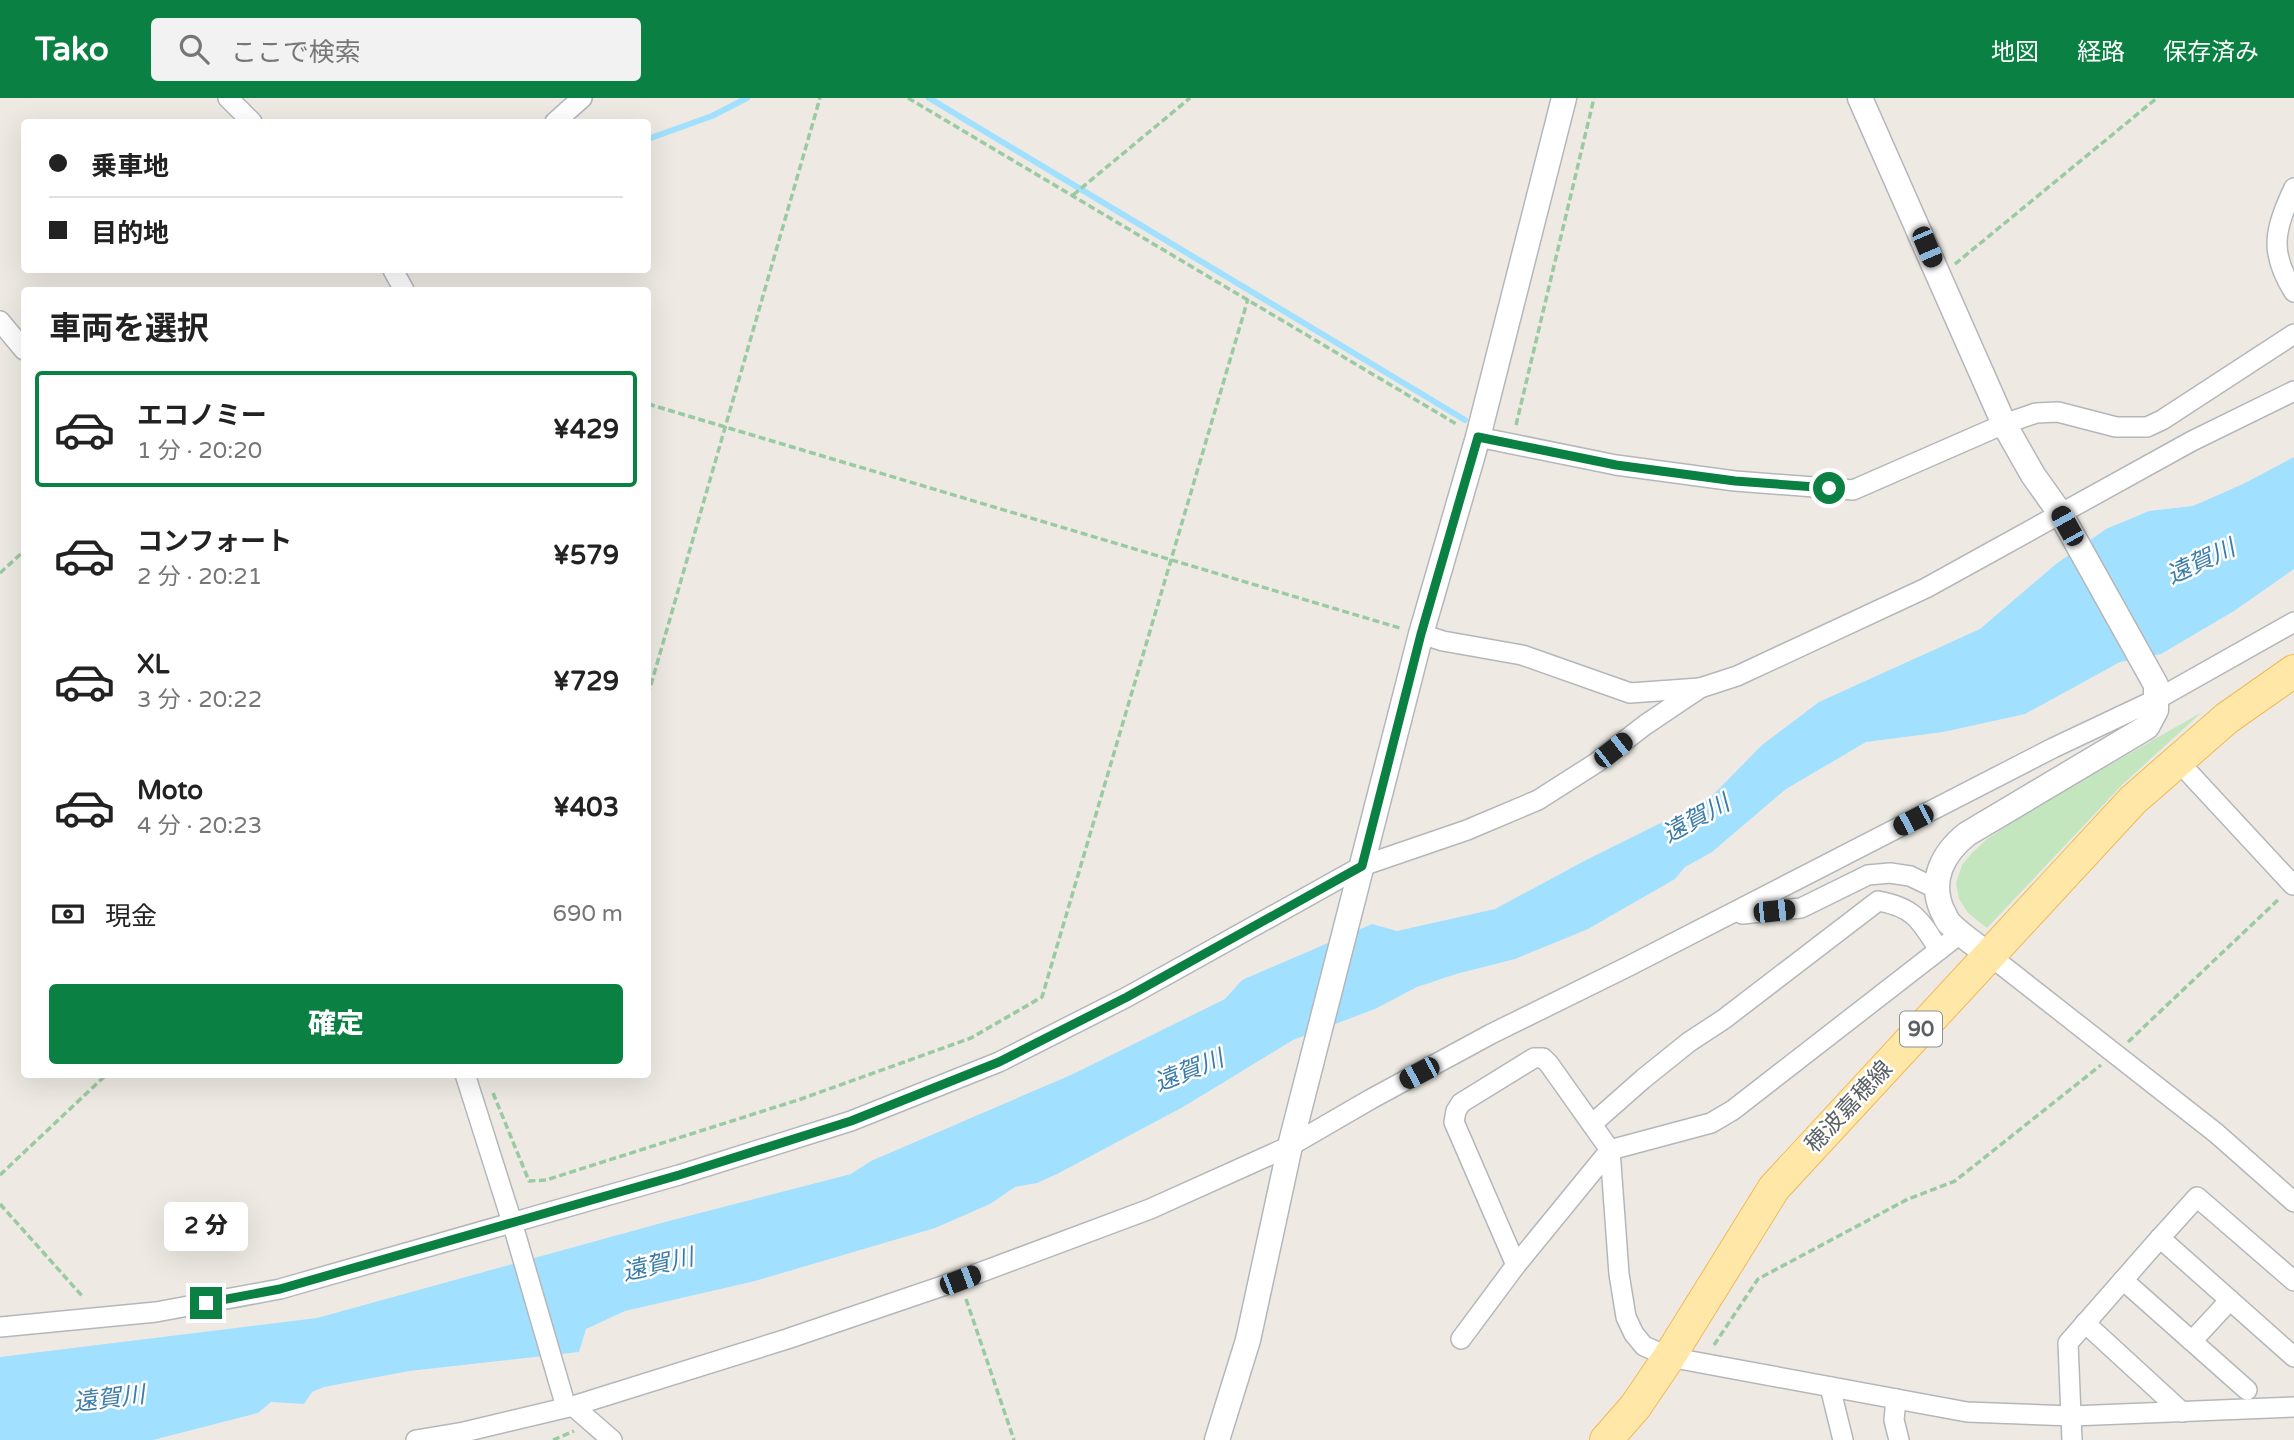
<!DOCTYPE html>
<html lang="ja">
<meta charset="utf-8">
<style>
body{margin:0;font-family:"Varela Round","Noto Sans JP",sans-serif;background:#f2f2f2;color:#222;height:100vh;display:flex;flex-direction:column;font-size:26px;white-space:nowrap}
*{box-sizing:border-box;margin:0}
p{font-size:23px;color:#767676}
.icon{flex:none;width:38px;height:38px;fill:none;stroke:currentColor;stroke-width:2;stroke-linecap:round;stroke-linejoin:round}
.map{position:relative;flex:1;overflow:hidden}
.drawer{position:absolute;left:21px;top:189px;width:630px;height:791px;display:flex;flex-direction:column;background:#fff;border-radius:7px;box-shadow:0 7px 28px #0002}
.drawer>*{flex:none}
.guide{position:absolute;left:21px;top:21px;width:630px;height:154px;border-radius:7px;box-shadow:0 7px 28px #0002;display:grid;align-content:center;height:154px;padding:0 28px;background:#fff}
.end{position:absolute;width:32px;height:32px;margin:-16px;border:9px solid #0b8043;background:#fff;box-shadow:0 0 0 4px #fff}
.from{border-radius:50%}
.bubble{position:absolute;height:49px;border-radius:7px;background:#fff;box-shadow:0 7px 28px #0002;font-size:23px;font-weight:800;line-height:49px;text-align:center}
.car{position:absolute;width:21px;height:42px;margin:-21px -10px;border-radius:9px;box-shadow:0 0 5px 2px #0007;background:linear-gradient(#222 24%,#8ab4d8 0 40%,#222 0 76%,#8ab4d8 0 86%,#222 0)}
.guide b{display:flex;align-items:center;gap:24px;height:66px;font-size:26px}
.guide b+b{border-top:2px solid #e0e0e0}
.guide i{width:18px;height:18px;background:#222}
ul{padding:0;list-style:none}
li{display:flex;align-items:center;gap:21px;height:116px;margin:0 14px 10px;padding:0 14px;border:4px solid transparent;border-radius:7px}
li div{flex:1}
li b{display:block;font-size:26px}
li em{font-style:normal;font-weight:800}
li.on{border-color:#0b8043}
li>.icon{width:63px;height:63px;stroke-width:1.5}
h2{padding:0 28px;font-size:32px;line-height:84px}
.pay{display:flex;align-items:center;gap:18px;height:77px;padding:0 28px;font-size:26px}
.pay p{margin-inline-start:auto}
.action{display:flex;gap:14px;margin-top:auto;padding:14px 28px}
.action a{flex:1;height:80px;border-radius:7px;background:#0b8043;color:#fff;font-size:28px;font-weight:800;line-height:80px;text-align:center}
header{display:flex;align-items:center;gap:42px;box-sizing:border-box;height:98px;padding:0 35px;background:#0b8043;color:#fff}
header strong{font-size:33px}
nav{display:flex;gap:38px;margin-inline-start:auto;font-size:24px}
.search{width:490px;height:63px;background:#f2f2f2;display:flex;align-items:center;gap:18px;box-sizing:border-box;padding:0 24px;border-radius:7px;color:#767676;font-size:26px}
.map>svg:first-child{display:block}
.green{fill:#c3e6bf}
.water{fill:#a2e0ff}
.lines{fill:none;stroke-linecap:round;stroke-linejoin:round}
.stream{stroke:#a2e0ff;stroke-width:6}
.minor-casing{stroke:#b4b7ba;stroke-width:22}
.tertiary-casing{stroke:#b4b7ba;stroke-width:27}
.primary-casing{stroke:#f2b758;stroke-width:34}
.path{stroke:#99caa2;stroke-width:3.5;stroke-dasharray:7 3.5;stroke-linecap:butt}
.minor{stroke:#fff;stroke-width:19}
.tertiary{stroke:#fff;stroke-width:24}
.primary{stroke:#ffe8a7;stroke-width:32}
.route{stroke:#0b8043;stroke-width:9}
.labels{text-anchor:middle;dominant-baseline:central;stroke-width:5;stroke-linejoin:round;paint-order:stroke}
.shield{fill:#fff;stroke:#8c9092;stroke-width:2}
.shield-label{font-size:21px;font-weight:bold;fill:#5b6064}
.street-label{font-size:23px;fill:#5b6064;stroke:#fff}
.water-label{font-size:24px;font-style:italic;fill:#3c7ca9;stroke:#fff}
</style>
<header>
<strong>Tako</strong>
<div class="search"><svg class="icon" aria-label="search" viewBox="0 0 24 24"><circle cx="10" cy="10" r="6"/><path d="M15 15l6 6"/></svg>ここで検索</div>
<nav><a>地図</a><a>経路</a><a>保存済み</a></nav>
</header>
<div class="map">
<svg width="2294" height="1342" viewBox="0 0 2294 1342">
<rect width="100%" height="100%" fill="#eeeae3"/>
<path class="green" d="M2202 614 2123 686 1987 830 1968 815 1959 801 1956 785 1962 767 1973 754 1987 741 2033 711Z"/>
<path class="water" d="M2294 359V471L2234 513 2161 556 2120 564 2025 616 1943 634 1866 644 1786 691 1712 754 1685 769 1675 781 1588 831 1515 861 1456 876 1417 889 1375 911 1293 942 1183 1009 1057 1076 1037 1085 1015 1089 990 1106 935 1130 755 1183 625 1213 586 1231 579 1254 409 1273 324 1289 312 1294 304 1306 271 1304 258 1315 153 1342H0V1259L317 1220 665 1124 851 1076 871 1063 1073 976 1225 901 1242 882 1372 826 1397 833 1495 811 1586 762 1709 701 1762 647 1819 604 1980 531 2056 466 2106 431 2149 413 2193 408 2243 386Z"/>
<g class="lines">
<g class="stream">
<path d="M929 0 1465 322"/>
<path d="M648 41 712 18 747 0"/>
</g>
<g class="minor-casing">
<g id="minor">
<path d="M228 0 252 24"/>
<path d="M555 24 582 0"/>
<path d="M2294 90C2275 131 2268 153 2294 194"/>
<path d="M393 172 404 192"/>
<path d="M0 223 24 252"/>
<path d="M1478 339 1616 367 1735 383 1853 392 2004 326 2036 315 2058 314 2116 329H2147L2162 322 2294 236"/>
<path d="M1421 536 1443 543 1522 557 1630 595 1700 590"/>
<path d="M2177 662 2293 787"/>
<path d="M1742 816 1801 810 1868 777 1890 775 1910 778 1937 791"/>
<path d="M1961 835 1733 1012 1711 1025 1610 1052 1516 1167 1454 1024 1456 1013 1461 1005 1534 960H1543L1549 966 1610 1052 1619 1176 1626 1219 1634 1236 1644 1248 1669 1259 1967 1314 2072 1318 2294 1309"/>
<path d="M1989 857 2216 1035 2294 1104"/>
<path d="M465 976 512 1124 566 1309"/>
<path d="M1592 1026 1643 981 1689 944 1724 921 1878 803C1914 809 1921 823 1939 852"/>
<path d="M2160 1140 2197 1099 2294 1183"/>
<path d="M2123 1182 2247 1292"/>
<path d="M2085 1225 2182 1314"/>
<path d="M0 1229 156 1214 280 1191 679 1077 851 1023 999 964 1127 899 1362 768 1467 732 1538 702 1596 665 1645 627 1700 590 1737 578 1926 490 2192 343 2294 293"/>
<path d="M1461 1241 1516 1167"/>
<path d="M2192 1243 2230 1202"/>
<path d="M1830 1289 1843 1342"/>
<path d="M1896 1301 1894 1322 1899 1342"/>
<path d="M573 1308 787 1241 960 1182 1150 1111 1290 1048 1371 1001 1491 936 1629 868 2053 650 2161 599 2294 524"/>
<path d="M416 1342 464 1334 573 1308 612 1342"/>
<path d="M2072 1342 2068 1245 2160 1140 2294 1259"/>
</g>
</g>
<g class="tertiary-casing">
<g id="tertiary">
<path d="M1860 0 2004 326 2033 377 2060 415 2156 587V612L2147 629 1967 736C1943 755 1929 782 1942 812 1945 817 1946 822 1950 826 1962 838 1976 847 1989 857"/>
<path d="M1217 1342 1248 1242 1290 1048 1421 536 1478 339 1564 0"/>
</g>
</g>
<g class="primary-casing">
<path id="primary" d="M1606 1342 1635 1309 1669 1259 1774 1090 2133 702 2227 620 2294 573"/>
</g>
<g class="path">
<path d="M908 0 1458 327"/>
<path d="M1073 97 1190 0"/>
<path d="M1955 166 2157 0"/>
<path d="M648 306 1400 530"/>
<path d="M1516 327 1594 0"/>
<path d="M0 475 24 453"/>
<path d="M648 597 820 0"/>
<path d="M2128 944 2280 800"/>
<path d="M493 995 529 1083 546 1082 801 1001 971 940 1042 899 1248 201"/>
<path d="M0 1077 107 976"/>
<path d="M0 1106 83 1199"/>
<path d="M966 1201 1014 1342"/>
<path d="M1714 1247 1758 1181 1908 1101 1955 1083 2101 967"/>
<path d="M553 1342 574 1333"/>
</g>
<use href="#minor" class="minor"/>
<use href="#tertiary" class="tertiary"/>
<use href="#primary" class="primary"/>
</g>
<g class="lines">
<path class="route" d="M206 1205 280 1191 679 1077 851 1023 999 964 1127 899 1362 768 1421 536 1478 339 1616 367 1735 383 1829 390"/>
</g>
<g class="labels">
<rect class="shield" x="1900" y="913.5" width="42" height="35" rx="5"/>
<g class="shield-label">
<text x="1921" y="931">90</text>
</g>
<g class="street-label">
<text transform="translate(1849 1009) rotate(-47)">穂波嘉穂線</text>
</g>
<g class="water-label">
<text transform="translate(2201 464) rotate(-25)">遠賀川</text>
<text transform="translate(1696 721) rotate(-29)">遠賀川</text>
<text transform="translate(1189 973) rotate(-22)">遠賀川</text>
<text transform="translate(658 1167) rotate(-13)">遠賀川</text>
<text transform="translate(109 1301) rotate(-7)">遠賀川</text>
</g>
</g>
</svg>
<i class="end from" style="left:1829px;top:390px"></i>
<i class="end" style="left:206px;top:1205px"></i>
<div class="bubble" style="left:164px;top:1104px;width:84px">2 分</div>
<i class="car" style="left:1927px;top:149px;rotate:157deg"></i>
<i class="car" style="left:2067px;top:428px;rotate:331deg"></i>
<i class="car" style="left:1613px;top:652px;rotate:52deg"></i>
<i class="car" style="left:1913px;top:722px;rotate:243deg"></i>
<i class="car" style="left:1774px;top:813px;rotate:84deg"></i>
<i class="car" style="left:1419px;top:975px;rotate:242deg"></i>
<i class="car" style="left:960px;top:1182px;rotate:69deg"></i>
<div class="guide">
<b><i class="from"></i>乗車地</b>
<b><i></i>目的地</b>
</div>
<section class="drawer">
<h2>車両を選択</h2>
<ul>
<li class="on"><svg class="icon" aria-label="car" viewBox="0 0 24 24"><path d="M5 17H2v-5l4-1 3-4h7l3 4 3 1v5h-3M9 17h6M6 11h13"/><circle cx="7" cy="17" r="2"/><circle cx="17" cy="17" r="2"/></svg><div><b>エコノミー</b><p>1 分 · 20:20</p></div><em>¥429</em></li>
<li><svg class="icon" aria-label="car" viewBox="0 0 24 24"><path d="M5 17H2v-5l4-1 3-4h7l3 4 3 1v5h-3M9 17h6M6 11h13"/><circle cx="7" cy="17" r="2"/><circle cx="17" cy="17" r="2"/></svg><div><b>コンフォート</b><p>2 分 · 20:21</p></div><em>¥579</em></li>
<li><svg class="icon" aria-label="car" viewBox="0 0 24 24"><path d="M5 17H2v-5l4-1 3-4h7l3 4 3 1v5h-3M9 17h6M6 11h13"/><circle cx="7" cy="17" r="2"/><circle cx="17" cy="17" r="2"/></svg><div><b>XL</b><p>3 分 · 20:22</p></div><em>¥729</em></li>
<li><svg class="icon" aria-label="car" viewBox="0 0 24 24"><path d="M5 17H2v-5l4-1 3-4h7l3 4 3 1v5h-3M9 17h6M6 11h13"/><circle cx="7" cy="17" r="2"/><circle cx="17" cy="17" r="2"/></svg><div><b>Moto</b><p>4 分 · 20:23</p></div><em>¥403</em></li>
</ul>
<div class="pay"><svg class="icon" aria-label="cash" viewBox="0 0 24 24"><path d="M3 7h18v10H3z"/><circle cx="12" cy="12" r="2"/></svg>現金<p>690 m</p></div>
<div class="action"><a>確定</a></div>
</section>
</div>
